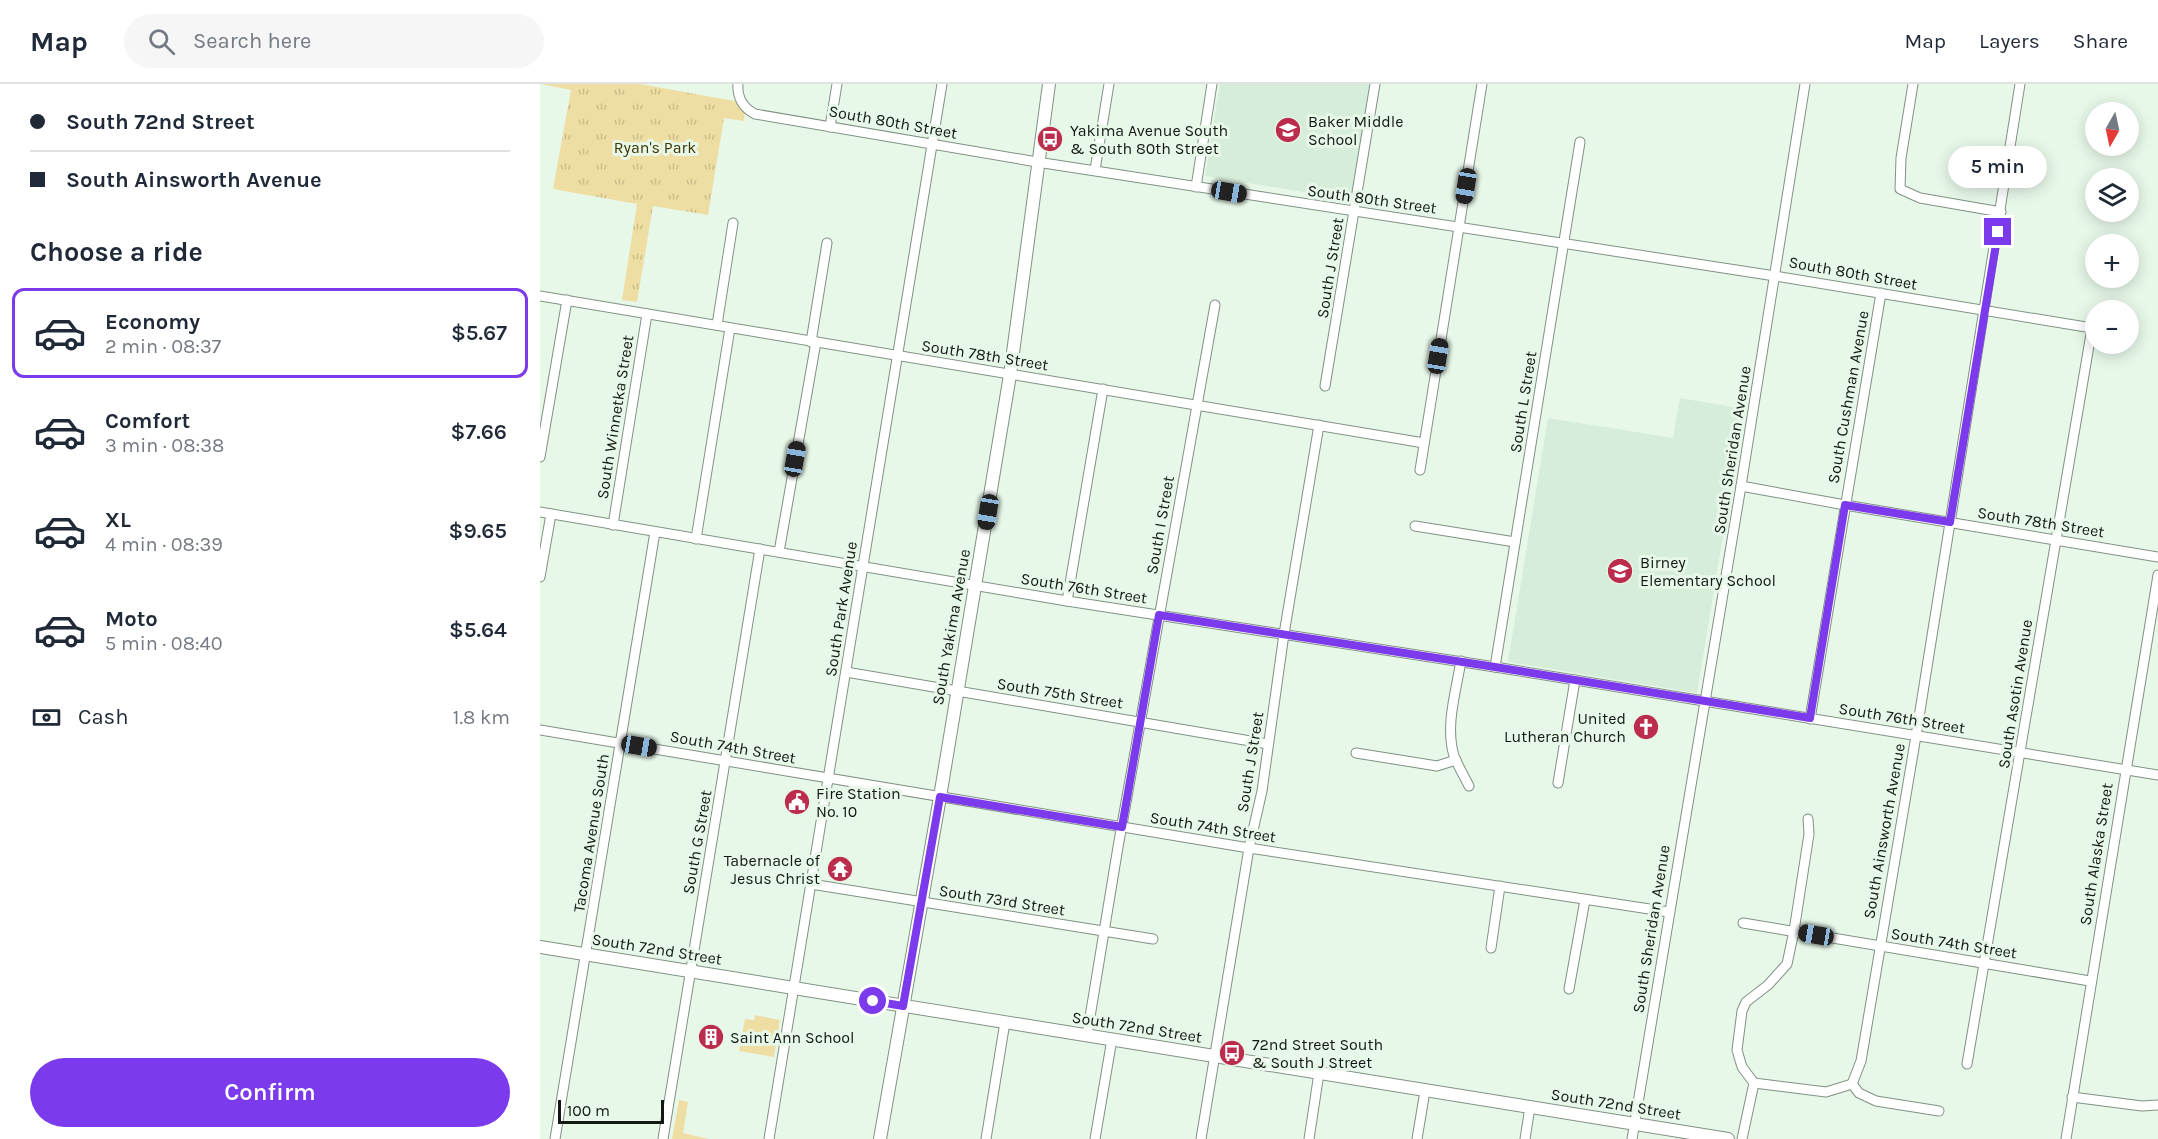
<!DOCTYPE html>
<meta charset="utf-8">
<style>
body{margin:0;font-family:Karla,sans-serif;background:#f6f6f7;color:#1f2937;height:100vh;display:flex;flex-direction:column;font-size:22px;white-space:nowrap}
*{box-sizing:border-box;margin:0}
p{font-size:20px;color:#747a83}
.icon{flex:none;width:33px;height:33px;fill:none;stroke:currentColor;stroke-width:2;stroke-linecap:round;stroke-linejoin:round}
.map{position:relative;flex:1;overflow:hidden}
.sheet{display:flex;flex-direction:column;background:#fff;width:540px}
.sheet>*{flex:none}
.banner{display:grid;align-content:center;height:132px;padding:0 30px;background:#fff}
.needle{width:39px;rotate:189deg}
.tools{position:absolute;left:1545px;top:18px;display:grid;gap:12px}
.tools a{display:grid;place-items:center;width:54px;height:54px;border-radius:50%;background:#fff;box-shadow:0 3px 15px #0003;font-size:30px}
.scale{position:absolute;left:18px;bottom:15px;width:106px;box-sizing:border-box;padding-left:6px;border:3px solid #121813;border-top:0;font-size:16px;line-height:21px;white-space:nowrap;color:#121813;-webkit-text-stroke:4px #e7f8e9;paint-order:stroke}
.end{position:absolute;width:27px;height:27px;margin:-14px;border:8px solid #7c3aed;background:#fff;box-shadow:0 0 0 3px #fff}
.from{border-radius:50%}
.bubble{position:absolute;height:42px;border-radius:21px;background:#fff;box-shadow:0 3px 15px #0003;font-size:20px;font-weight:600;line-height:42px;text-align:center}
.car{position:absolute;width:18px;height:36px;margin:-18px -9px;border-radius:8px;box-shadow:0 0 4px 2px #0007;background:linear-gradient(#222 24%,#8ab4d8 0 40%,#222 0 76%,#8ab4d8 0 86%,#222 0)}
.banner b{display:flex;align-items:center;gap:21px;height:57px;font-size:22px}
.banner b+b{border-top:2px solid #e0e1e3}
.banner i{width:15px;height:15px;background:#1f2937}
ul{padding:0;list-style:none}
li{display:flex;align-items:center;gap:18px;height:90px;margin:0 12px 9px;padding:0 18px;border:3px solid transparent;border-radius:12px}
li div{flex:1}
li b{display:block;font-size:22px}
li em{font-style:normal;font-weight:600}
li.selected{border-color:#7c3aed}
li>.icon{width:54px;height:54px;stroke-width:1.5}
h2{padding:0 30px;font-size:27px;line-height:72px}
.pay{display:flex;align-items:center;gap:15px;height:66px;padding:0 30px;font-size:22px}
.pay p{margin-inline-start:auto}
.action{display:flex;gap:12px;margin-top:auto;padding:12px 30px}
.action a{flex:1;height:69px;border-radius:36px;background:#7c3aed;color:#fff;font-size:24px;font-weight:600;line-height:69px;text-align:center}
header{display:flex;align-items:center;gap:36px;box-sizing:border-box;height:84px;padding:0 30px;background:#fff;border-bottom:2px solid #e0e1e3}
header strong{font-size:28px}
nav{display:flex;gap:33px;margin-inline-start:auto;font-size:21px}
.search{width:420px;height:54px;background:#f6f6f7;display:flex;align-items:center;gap:15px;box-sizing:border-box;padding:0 21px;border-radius:33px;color:#747a83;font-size:22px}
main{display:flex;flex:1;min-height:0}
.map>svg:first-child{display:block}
.built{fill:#d5edd9}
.grass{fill:#eedea3}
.park{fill:url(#park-tufts)}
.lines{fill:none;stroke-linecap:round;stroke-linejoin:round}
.minor-casing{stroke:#819184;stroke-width:11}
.major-casing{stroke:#819184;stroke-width:14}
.minor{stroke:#fff;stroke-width:9}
.major{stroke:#fff;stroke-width:12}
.route{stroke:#7c3aed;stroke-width:8}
.labels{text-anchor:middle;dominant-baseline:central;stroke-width:6;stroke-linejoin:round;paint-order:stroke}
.poi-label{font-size:16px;fill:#121813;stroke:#e7f8e9;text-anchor:start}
.street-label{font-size:16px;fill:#121813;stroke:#e7f8e9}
.park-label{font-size:16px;fill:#403400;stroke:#e7f8e9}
</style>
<header>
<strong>Map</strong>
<div class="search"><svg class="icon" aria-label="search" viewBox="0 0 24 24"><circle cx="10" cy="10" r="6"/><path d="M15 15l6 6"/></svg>Search here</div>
<nav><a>Map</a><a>Layers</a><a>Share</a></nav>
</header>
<main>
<section class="sheet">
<div class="banner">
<b><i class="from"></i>South 72nd Street</b>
<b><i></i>South Ainsworth Avenue</b>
</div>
<h2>Choose a ride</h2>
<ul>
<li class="selected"><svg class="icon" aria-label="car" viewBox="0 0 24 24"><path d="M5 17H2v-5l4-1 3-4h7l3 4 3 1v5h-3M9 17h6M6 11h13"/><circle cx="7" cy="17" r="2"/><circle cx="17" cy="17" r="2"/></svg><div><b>Economy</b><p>2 min · 08:37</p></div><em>$5.67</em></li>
<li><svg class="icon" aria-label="car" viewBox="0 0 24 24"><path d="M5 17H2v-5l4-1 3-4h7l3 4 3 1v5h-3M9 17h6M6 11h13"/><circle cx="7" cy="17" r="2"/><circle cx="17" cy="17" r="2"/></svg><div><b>Comfort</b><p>3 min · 08:38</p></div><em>$7.66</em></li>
<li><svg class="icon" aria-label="car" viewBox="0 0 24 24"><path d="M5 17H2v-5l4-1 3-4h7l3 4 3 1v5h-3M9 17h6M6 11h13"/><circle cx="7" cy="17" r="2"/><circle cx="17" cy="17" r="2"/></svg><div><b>XL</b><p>4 min · 08:39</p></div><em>$9.65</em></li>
<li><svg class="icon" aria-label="car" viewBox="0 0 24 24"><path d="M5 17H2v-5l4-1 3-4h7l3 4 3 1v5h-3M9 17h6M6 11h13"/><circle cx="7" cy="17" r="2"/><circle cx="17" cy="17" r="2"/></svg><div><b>Moto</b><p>5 min · 08:40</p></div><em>$5.64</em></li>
</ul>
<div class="pay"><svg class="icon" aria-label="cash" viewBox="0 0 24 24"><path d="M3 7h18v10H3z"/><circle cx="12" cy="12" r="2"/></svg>Cash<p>1.8 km</p></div>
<div class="action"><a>Confirm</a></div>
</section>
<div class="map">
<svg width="1618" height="1055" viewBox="0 0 1618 1055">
<defs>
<pattern id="park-tufts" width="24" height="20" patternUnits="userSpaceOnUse" patternTransform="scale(1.5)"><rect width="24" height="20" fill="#eedea3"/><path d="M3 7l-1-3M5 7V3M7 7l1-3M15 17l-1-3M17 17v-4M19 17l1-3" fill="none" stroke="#cbbe8b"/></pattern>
</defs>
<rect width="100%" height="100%" fill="#e7f8e9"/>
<g class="built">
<path d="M680 0H831L812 116 665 92Z"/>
<path d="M1140 314 1204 325 1157 609 968 578 1008 334 1133 354Z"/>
</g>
<g class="grass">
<path d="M215 931 240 936 234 973 199 967 205 935 214 936Z"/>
<path d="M139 1016 148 1018 143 1049 169 1055H132Z"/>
</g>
<g class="park">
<path d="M0 0H100L200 18 205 27 204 37 184 34 168 131 113 122 97 218 82 216 97 120 13 105 31 6Z"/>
<path d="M205 938 226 941 222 961 202 958Z"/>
</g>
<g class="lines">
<g class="minor-casing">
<g id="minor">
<path d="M198 0C197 13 203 24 215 30L497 78 1235 192 1552 244 1427 980"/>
<path d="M1373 0 1361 74 1360 105 1380 114 1461 128"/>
<path d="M290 43 297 0"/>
<path d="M555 86 569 0"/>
<path d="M656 103 672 0"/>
<path d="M0 212C295 261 590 308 884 359"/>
<path d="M177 241 193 139"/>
<path d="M271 258 287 159"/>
<path d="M785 302 835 0"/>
<path d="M0 373 27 216"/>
<path d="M880 386 942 0"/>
<path d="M1201 402 1305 421 1618 473"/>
<path d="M0 428 527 517 955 583 1618 691"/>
<path d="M73 441 107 230"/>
<path d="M875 442 975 458"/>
<path d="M156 455 190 244"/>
<path d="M239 468 276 258"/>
<path d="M0 493 11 430"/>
<path d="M527 517 563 305"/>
<path d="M921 577C916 607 905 642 914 672 918 682 924 692 929 702"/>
<path d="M955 583 1040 58"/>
<path d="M306 588 728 660"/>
<path d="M1270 635 1341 209"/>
<path d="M0 646 709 764 1129 828"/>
<path d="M816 669 897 682 916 676"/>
<path d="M1018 699 1035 596"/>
<path d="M271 800 613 855"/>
<path d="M1203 839 1550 897"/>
<path d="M951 864 960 802"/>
<path d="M1029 905 1045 816"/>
<path d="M547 951 578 763 675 221"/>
<path d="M1214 999 1202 983 1197 966 1202 927 1206 918 1228 901 1247 880 1254 847 1269 750 1268 735"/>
<path d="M1214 999 1286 1008 1312 1000"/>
<path d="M1312 1000 1321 977 1376 652 1480 0"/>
<path d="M1312 1000 1319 1009 1336 1017 1399 1027"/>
<path d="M1532 1013 1602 1022 1618 1021"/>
<path d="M15 1055 115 448"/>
<path d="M123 1055 220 465"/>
<path d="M229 1055 402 0"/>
<path d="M446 1055 465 938"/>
<path d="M555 1055 572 955"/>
<path d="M661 1055 709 764 722 707 744 550 779 341"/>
<path d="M769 1055 779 989"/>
<path d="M877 1055 885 1007"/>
<path d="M985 1055 990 1023"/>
<path d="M1092 1055 1201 402 1265 0"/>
<path d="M1202 1055 1214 999"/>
<path d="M1526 1055 1618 491"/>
</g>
</g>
<g class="major-casing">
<g id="major">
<path d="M0 863 1188 1055"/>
<path d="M340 1055 400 713 470 291 509 0"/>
</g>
</g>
<use href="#minor" class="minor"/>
<use href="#major" class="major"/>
</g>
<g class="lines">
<path class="route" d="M333 917 363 922 400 713 582 743 619 531 955 583 1270 634 1305 421 1410 438 1458 148"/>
</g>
<defs>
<g id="school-disc" transform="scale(1.35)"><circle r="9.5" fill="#bc2c4c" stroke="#e7f8e9"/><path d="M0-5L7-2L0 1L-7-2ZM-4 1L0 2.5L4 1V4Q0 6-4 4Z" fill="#fff"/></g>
<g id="bus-disc" transform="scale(1.35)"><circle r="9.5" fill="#bc2c4c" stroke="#e7f8e9"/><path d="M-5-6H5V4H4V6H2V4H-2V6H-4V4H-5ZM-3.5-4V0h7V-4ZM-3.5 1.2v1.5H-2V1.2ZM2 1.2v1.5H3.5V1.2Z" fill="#fff"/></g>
<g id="church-disc" transform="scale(1.35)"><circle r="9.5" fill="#bc2c4c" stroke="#e7f8e9"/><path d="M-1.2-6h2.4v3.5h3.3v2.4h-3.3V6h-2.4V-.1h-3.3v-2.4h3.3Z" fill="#fff"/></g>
<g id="civic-disc" transform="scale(1.35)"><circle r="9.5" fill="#bc2c4c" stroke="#e7f8e9"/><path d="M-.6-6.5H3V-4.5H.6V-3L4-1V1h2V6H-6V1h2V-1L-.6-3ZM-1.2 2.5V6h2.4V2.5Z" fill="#fff"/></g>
<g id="temple-disc" transform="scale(1.35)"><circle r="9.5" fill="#bc2c4c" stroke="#e7f8e9"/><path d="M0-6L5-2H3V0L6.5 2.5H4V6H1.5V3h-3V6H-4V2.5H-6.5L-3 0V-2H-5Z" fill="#fff"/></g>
<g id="building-disc" transform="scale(1.35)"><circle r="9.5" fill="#bc2c4c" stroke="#e7f8e9"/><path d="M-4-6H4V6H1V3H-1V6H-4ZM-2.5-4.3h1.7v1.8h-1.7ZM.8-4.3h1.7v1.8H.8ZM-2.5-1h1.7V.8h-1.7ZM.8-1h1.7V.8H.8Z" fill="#fff"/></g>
</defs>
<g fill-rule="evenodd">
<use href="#school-disc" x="748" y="46"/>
<use href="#bus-disc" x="510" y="55"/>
<use href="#school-disc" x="1080" y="487"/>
<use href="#church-disc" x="1106" y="643"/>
<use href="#civic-disc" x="257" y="718"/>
<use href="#temple-disc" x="300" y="785"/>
<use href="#building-disc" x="171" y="953"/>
<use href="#bus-disc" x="692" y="969"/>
</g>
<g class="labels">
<g class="poi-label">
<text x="768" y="37">Baker Middle<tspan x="768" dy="18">School</tspan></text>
<text x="530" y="46">Yakima Avenue South<tspan x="530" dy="18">&amp; South 80th Street</tspan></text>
<text x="1100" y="478">Birney<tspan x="1100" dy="18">Elementary School</tspan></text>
<text x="1086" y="634" text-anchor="end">United<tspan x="1086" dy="18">Lutheran Church</tspan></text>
<text x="276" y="709">Fire Station<tspan x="276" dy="18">No. 10</tspan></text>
<text x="280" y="776" text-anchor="end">Tabernacle of<tspan x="280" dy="18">Jesus Christ</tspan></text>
<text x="190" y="953">Saint Ann School</text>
<text x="712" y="960">72nd Street South<tspan x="712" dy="18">&amp; South J Street</tspan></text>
</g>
<g class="street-label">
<text transform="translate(353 38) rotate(10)">South 80th Street</text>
<text transform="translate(832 115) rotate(8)">South 80th Street</text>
<text transform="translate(790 184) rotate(-81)">South J Street</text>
<text transform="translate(1313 189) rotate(10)">South 80th Street</text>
<text transform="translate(445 271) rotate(9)">South 78th Street</text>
<text transform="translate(1308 313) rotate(-80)">South Cushman Avenue</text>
<text transform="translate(983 318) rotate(-81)">South L Street</text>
<text transform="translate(75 333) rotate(-81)">South Winnetka Street</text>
<text transform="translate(1192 366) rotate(-81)">South Sheridan Avenue</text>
<text transform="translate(1501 438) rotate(9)">South 78th Street</text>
<text transform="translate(620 441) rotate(-80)">South I Street</text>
<text transform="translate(544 504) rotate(9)">South 76th Street</text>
<text transform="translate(301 525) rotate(-81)">South Park Avenue</text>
<text transform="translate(411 543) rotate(-80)">South Yakima Avenue</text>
<text transform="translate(520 609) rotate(9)">South 75th Street</text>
<text transform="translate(1475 610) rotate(-81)">South Asotin Avenue</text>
<text transform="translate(1362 634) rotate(9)">South 76th Street</text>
<text transform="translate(193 663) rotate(10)">South 74th Street</text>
<text transform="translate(710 678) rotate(-81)">South J Street</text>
<text transform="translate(673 743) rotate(9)">South 74th Street</text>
<text transform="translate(1344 747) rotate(-80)">South Ainsworth Avenue</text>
<text transform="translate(51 749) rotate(-81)">Tacoma Avenue South</text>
<text transform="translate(157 758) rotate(-80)">South G Street</text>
<text transform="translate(1556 770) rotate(-81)">South Alaska Street</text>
<text transform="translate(462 816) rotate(9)">South 73rd Street</text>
<text transform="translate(1111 845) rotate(-81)">South Sheridan Avenue</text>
<text transform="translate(1414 859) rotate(9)">South 74th Street</text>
<text transform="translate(117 865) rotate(9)">South 72nd Street</text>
<text transform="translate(597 943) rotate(9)">South 72nd Street</text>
<text transform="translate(1076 1020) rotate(9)">South 72nd Street</text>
</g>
<g class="park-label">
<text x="115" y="63">Ryan's Park</text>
</g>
</g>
</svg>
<div class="tools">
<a><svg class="needle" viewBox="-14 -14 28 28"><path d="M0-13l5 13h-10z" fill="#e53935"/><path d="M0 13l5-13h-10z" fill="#747a83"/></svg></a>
<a><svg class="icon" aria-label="layers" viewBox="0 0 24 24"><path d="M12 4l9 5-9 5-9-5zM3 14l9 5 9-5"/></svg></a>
<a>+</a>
<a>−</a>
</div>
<div class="scale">100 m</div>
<i class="end from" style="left:333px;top:917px"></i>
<i class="end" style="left:1458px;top:148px"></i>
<div class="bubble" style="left:1408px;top:62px;width:99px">5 min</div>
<i class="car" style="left:926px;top:102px;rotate:189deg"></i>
<i class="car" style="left:689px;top:108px;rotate:100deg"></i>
<i class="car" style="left:898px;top:272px;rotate:9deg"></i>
<i class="car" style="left:255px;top:375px;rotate:10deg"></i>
<i class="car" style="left:448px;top:428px;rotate:189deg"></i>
<i class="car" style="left:99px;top:662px;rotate:100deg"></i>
<i class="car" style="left:1276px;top:851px;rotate:280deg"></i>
</div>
</main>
